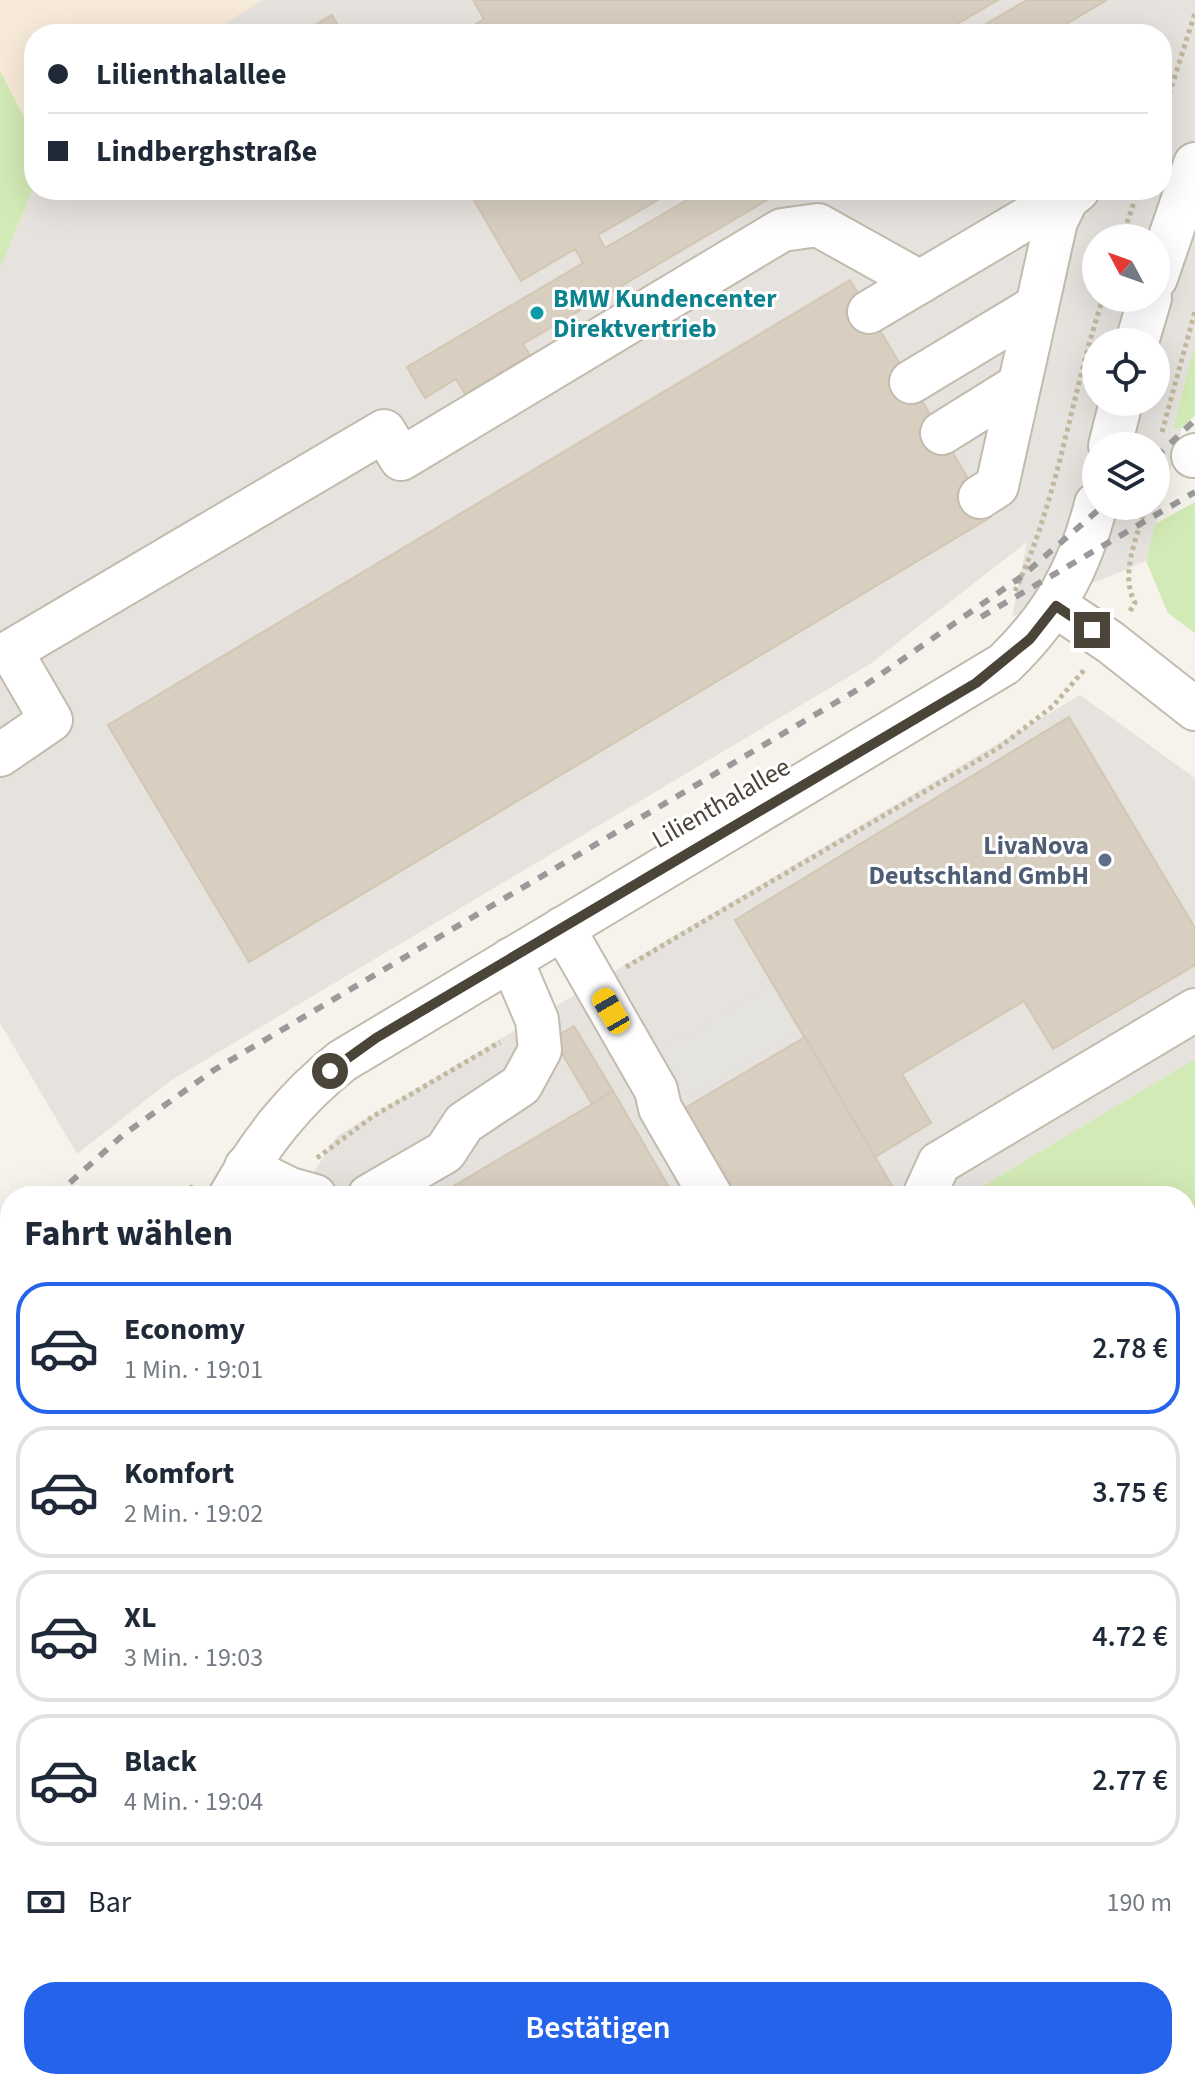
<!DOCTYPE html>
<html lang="de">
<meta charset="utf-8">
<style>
body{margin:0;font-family:"Source Sans 3",sans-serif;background:#f2f2f3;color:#1f2937;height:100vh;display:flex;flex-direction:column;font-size:30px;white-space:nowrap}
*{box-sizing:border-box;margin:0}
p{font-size:26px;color:#747a83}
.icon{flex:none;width:44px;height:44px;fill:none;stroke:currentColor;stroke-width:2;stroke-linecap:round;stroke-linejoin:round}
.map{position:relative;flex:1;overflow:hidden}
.side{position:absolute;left:0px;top:1186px;width:1196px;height:904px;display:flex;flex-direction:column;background:#fff;border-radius:32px 32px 0 0;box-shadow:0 8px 32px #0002}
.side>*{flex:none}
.guide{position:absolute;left:24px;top:24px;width:1148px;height:176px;border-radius:32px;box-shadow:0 8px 32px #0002;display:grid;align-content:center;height:176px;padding:0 24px;background:#fff}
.needle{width:52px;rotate:311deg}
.controls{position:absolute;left:1082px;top:224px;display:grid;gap:16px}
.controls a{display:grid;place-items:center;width:88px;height:88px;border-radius:50%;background:#fff;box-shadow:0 8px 32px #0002;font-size:40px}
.end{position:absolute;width:36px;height:36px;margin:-18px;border:10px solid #4b4439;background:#fff;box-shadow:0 0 0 4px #fff}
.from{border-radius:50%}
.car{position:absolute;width:24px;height:48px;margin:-24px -12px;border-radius:10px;box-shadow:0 0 6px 2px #0007;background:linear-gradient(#f5c518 24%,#345 0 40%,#f5c518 0 76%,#345 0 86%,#f5c518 0)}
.guide b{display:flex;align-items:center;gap:28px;height:76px;font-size:30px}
.guide b+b{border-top:2px solid #e0e1e3}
.guide i{width:20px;height:20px;background:#1f2937}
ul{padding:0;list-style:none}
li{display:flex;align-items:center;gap:24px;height:132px;margin:0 16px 12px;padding:0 8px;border:4px solid #e0e1e3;border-radius:32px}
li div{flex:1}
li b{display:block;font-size:30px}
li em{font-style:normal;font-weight:600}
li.on{border-color:#2563eb}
li>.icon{width:72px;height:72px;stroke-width:1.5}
h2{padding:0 24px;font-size:36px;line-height:96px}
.pay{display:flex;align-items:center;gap:20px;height:88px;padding:0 24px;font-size:30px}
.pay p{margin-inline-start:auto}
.action{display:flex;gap:16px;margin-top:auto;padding:16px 24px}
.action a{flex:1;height:92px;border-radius:32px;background:#2563eb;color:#fff;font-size:32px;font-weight:600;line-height:92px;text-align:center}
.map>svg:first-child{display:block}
.commercial{fill:#f7ead8}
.industrial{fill:#e6e2dd;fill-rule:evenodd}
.green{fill:#d2eab5}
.parking{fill:#e5e3e0}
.building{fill:#d8cfc1;stroke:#d3c7b4;stroke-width:2}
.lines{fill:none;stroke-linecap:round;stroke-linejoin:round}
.minor-casing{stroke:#c2bbae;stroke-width:46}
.path{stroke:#c4b79f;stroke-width:5;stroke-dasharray:4 4;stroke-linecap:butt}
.minor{stroke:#fff;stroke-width:42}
.rail{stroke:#9a9a9a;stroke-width:6;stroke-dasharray:10 10;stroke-linecap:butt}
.route{stroke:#4b4439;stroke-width:10}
.culture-dot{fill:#0f9aa8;stroke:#fff;stroke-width:3}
.service-dot{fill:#5c6f8a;stroke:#fff;stroke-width:3}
.labels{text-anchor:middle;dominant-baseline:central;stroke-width:6;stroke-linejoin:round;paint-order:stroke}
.culture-label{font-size:26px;font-weight:bold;fill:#0d838f;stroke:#fff;text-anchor:start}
.street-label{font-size:26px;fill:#4b4439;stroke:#fff}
.service-label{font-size:26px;font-weight:bold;fill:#4e5e75;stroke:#fff;text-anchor:end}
</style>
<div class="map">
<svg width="1195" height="2090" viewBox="0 0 1195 2090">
<rect width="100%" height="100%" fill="#f6f3ec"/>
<g class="commercial">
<path d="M0 0H262L208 34H34V136L0 71Z"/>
<path d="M1195 1603V2090H597L589 2080H1186V1608Z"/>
<path d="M0 1679 10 1681V2080H542L549 2090H0Z"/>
</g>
<g class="industrial">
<path d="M262 0H1195V401L1187 409 1146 561 1012 617 1027 542 870 664 170 1081 77 1154 0 1023V269L34 186V190H1162V34H208ZM1096 238H1156V298H1096ZM1096 342H1156V402H1096ZM1096 446H1156V506H1096Z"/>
<path d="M1080 695 1195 778V1059L966 1196H298L337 1136Z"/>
</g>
<g class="green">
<path d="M0 71 34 136V186L0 269Z"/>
<path d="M1195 343V415L1184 427 1173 429Z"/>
<path d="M1195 502V633L1168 613 1146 561 1155 524Z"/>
<path d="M1195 1059V1603L1186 1609V1196H966Z"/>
</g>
<path class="parking" d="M771 986 799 1033 675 1105 648 1058Z"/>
<g class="building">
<path d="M473 0H998L940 34H459L484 19Z"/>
<path d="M1027 0H1107L1049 34H969Z"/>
<path d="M332 15 343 34H300Z"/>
<path d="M468 190H675L598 235 605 248 704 190H784L523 344 530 355 465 394 456 379 425 398 407 367 583 263 575 249 521 281Z"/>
<path d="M850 280 991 517 249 962 108 725Z"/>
<path d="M1069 717 1195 928V965L1053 1049 1024 1001 902 1074 931 1123 875 1157 735 920Z"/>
<path d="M574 1026 613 1091 592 1104 553 1038Z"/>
<path d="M805 1037 898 1196H730L680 1111Z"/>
<path d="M613 1091 674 1196H437L592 1104Z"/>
<path d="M1195 1628V1674L1186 1662V1635Z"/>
<path d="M1186 1757 1195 1769V1844L1186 1851Z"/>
<path d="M1186 1902 1195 1915V1940L1186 1946Z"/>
<path d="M62 2080H157L144 2090H49Z"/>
<path d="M251 2080H355L363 2090H259Z"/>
<path d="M680 2080H822L808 2090H688Z"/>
</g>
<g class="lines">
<g class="minor-casing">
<g id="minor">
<path d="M1156 278 1195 164"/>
<path d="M869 312 1075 190"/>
<path d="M1137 342 1150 298"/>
<path d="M911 382 1037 306"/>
<path d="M942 433 1019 385"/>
<path d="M1110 446 1121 402"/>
<path d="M1193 456 1195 455"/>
<path d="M980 497 997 486 1056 221 1067 199 1078 190"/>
<path d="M1056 606 1110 642 1195 709"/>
<path d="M0 755 51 720 11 651 384 431 401 459 782 230 818 225 920 282"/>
<path d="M563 928 656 1090 660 1108 711 1196"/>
<path d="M246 1167 290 1189 315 1196"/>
<path d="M230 1196C260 1143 294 1099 342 1061L1004 664C1052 618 1080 569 1096 504"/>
<path d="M369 1196 445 1152 464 1123 521 1085 540 1050 537 1020 511 959"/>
<path d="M924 1196 939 1163 1195 1010"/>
<path d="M0 1861 10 1814"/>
<path d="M1186 2018 1195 2011"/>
<path d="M0 2064 10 2062"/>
<path d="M489 2080 496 2090"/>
<path d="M643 2080 651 2090"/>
<path d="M1089 2090 1102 2080"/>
</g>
</g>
<g class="path">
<path d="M1162 117 1195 13"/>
<path d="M1122 238 1138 190"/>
<path d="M1162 432 1195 311"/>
<path d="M1015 591C1060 494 1070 398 1103 298"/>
<path d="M1130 611 1135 603C1119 572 1138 538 1145 506"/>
<path d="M626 967 997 749 1053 706 1085 669"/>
<path d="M317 1158 372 1117 500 1042"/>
<path d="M187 1196 194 1183"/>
<path d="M1186 1309 1195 1304"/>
<path d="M0 1368 10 1360"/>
<path d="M0 1602 10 1603"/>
<path d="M0 1676 10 1681"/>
</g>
<use href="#minor" class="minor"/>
<g class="rail">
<path d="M1156 457 1195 420"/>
<path d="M981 617 1195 492"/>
<path d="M55 1196 123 1135 214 1070 867 684 1021 577 1103 506"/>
<path d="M0 1245 10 1236"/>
</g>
</g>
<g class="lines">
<path class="route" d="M330 1071 376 1038 976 683 1030 639 1056 606 1092 630"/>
</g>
<circle class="culture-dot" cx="537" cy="313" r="8"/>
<circle class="service-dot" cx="1105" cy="860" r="8"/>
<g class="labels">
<g class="culture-label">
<text x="553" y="298">BMW Kundencenter<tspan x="553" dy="30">Direktvertrieb</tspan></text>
</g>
<g class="street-label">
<text transform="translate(721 803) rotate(-30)">Lilienthalallee</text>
</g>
<g class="service-label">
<text x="1089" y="845">LivaNova<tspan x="1089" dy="30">Deutschland GmbH</tspan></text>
</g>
</g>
</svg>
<div class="controls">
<a><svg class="needle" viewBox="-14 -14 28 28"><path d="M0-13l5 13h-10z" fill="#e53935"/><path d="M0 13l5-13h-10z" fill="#747a83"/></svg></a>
<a><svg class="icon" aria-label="locate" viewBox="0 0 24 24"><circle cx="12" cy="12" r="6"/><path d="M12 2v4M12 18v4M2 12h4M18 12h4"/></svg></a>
<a><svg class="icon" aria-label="layers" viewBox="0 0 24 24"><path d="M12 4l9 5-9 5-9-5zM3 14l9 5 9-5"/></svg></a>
</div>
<i class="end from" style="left:330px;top:1071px"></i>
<i class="end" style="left:1092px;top:630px"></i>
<i class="car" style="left:611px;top:1011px;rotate:330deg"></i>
<div class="guide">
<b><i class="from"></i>Lilienthalallee</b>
<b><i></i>Lindberghstraße</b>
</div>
<section class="side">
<h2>Fahrt wählen</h2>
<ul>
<li class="on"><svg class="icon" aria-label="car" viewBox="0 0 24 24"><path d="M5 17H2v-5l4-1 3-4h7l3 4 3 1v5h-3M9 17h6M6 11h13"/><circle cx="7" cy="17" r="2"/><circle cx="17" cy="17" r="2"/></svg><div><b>Economy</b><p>1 Min. · 19:01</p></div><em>2.78 €</em></li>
<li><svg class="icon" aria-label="car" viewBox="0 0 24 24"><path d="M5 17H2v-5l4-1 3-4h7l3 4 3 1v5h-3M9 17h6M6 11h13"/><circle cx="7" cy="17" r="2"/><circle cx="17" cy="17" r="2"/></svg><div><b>Komfort</b><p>2 Min. · 19:02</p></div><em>3.75 €</em></li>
<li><svg class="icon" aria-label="car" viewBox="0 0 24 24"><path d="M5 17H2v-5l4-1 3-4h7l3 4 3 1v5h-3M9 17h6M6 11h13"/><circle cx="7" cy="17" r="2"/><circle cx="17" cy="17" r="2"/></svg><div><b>XL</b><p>3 Min. · 19:03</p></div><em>4.72 €</em></li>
<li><svg class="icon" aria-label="car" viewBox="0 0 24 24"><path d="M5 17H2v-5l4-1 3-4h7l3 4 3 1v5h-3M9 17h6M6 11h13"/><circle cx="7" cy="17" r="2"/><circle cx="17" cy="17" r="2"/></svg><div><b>Black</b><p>4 Min. · 19:04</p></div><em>2.77 €</em></li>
</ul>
<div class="pay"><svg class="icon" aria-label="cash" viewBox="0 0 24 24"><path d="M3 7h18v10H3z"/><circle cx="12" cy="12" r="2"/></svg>Bar<p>190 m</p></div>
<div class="action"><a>Bestätigen</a></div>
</section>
</div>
